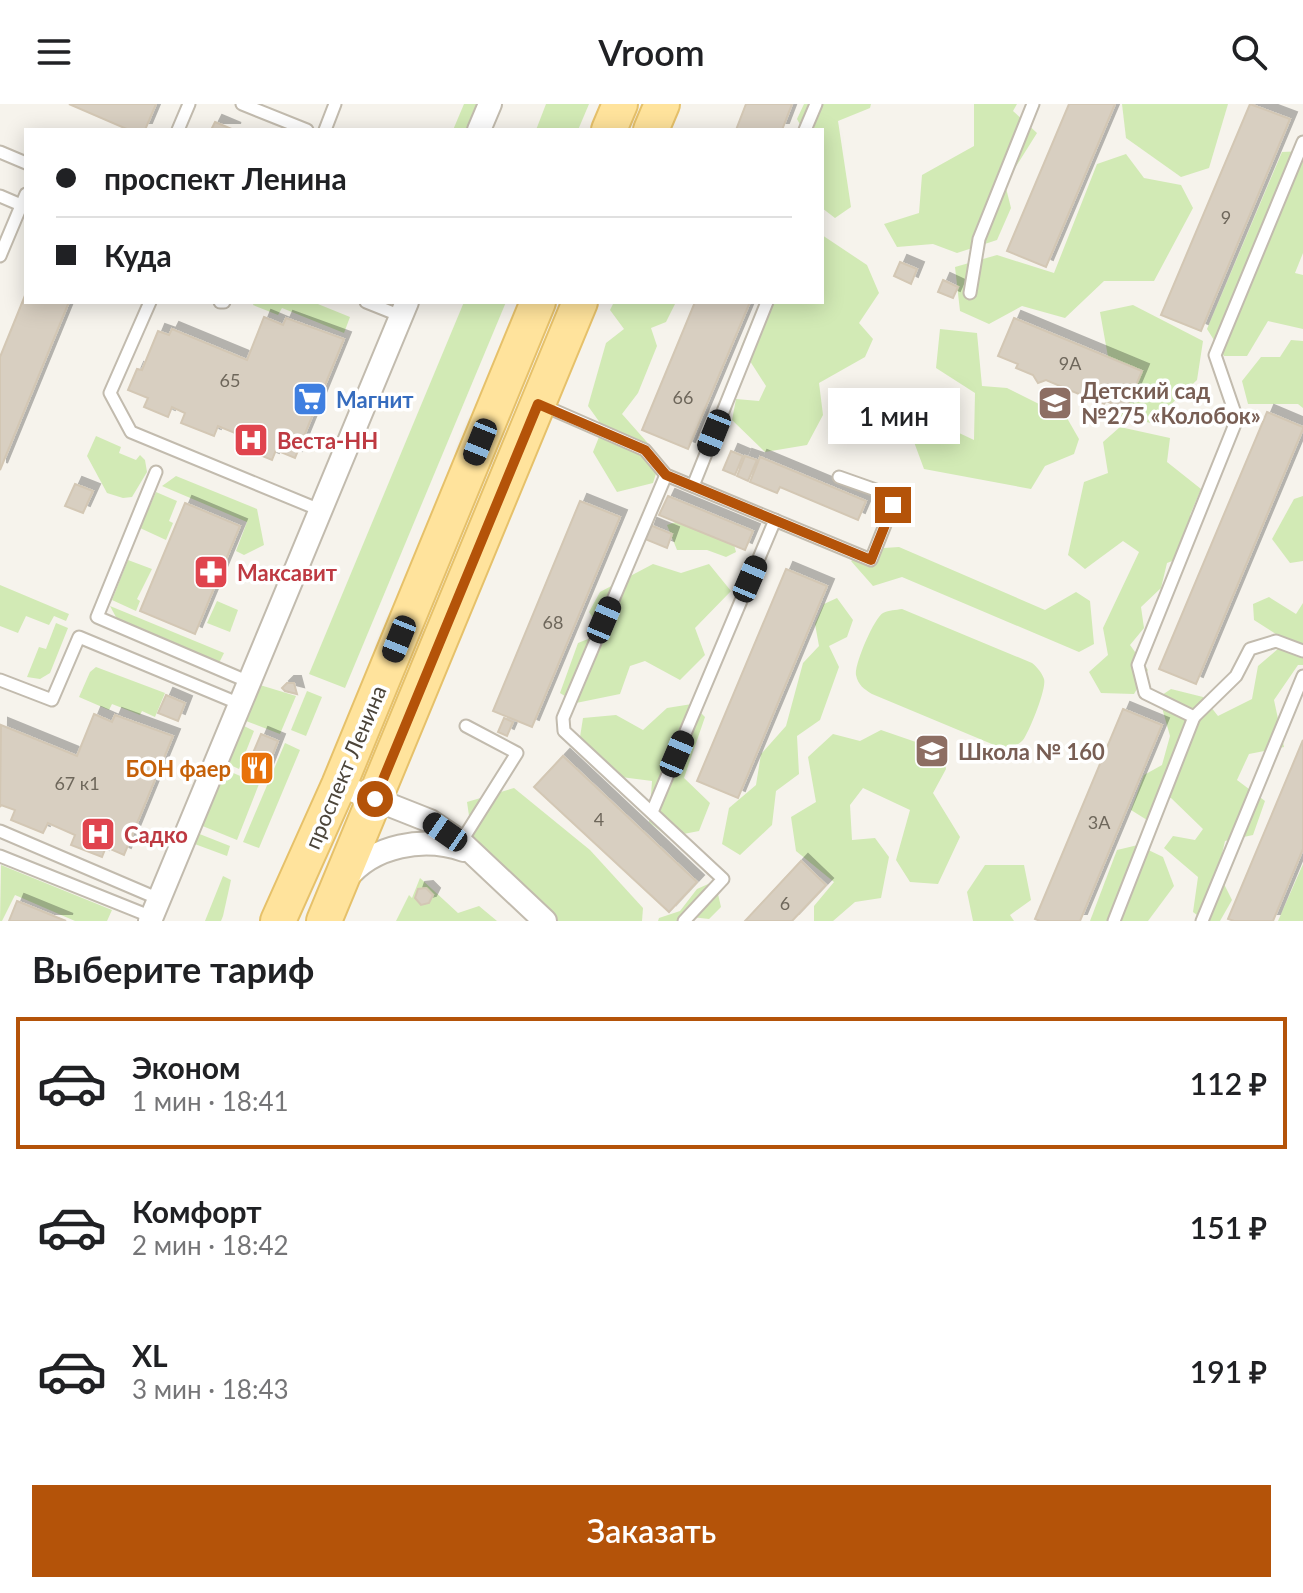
<!DOCTYPE html>
<html lang="ru">
<meta charset="utf-8">
<style>
body{margin:0;font-family:Lato,sans-serif;background:#f6f6f6;color:#202124;height:100vh;display:flex;flex-direction:column;font-size:30px;white-space:nowrap}
*{box-sizing:border-box;margin:0}
p{font-size:26px;color:#757577}
.icon{flex:none;width:44px;height:44px;fill:none;stroke:currentColor;stroke-width:2;stroke-linecap:round;stroke-linejoin:round}
.map{position:relative;height:817px;overflow:hidden}
.details{display:flex;flex-direction:column;background:#fff;flex:1}
.details>*{flex:none}
.hud{position:absolute;left:24px;top:24px;width:800px;height:176px;border-radius:0px;box-shadow:0 4px 20px #0003;display:grid;align-content:center;height:176px;padding:0 32px;background:#fff}
.end{position:absolute;width:36px;height:36px;margin:-18px;border:10px solid #b45309;background:#fff;box-shadow:0 0 0 4px #fff}
.from{border-radius:50%}
.bubble{position:absolute;height:56px;border-radius:0px;background:#fff;box-shadow:0 4px 20px #0003;font-size:26px;font-weight:600;line-height:56px;text-align:center}
.car{position:absolute;width:24px;height:48px;margin:-24px -12px;border-radius:10px;box-shadow:0 0 6px 2px #0007;background:linear-gradient(#222 24%,#8ab4d8 0 40%,#222 0 76%,#8ab4d8 0 86%,#222 0)}
.hud b{display:flex;align-items:center;gap:28px;height:76px;font-size:30px}
.hud b+b{border-top:2px solid #e0e0e0}
.hud i{width:20px;height:20px;background:#202124}
ul{padding:0;list-style:none}
li{display:flex;align-items:center;gap:24px;height:132px;margin:0 16px 12px;padding:0 16px;border:4px solid transparent;border-radius:0px}
li div{flex:1}
li b{display:block;font-size:30px}
li em{font-style:normal;font-weight:600}
li.on{border-color:#b45309}
li>.icon{width:72px;height:72px;stroke-width:1.5}
h2{padding:0 32px;font-size:36px;line-height:96px}
.action{display:flex;gap:16px;margin-top:auto;padding:16px 32px}
.action a{flex:1;height:92px;border-radius:0px;background:#b45309;color:#fff;font-size:32px;font-weight:600;line-height:92px;text-align:center}
header{display:flex;justify-content:space-between;align-items:center;height:104px;padding:0 32px;background:#fff;font-size:36px;font-weight:600}
.map>svg:first-child{display:block}
.green{fill:#d2eab5}
.building{fill:#d8cfc1;stroke:#d3c7b4;stroke-width:2;filter:url(#shadow)}
.lines{fill:none;stroke-linecap:round;stroke-linejoin:round}
.lane-casing{stroke:#c2bbae;stroke-width:15}
.street-casing{stroke:#c2bbae;stroke-width:26}
.primary-casing{stroke:#e6c16a;stroke-width:38}
.lane{stroke:#fff;stroke-width:11}
.street{stroke:#fff;stroke-width:22}
.primary{stroke:#ffe39c;stroke-width:34}
.route{stroke:#b45309;stroke-width:10}
.labels{text-anchor:middle;dominant-baseline:central;stroke-width:7;stroke-linejoin:round;paint-order:stroke}
.number-label{font-size:18px;fill:#6e675b}
.education-label{font-size:22px;font-weight:bold;fill:#785e54;stroke:#fff;text-anchor:start}
.shop-label{font-size:22px;font-weight:bold;fill:#366cbe;stroke:#fff;text-anchor:start}
.health-label{font-size:22px;font-weight:bold;fill:#be3a42;stroke:#fff;text-anchor:start}
.street-label{font-size:22px;fill:#4b4439;stroke:#fff}
.food-label{font-size:22px;font-weight:bold;fill:#c56008;stroke:#fff;text-anchor:end}
</style>
<header><svg class="icon" aria-label="menu" viewBox="0 0 24 24"><path d="M4 6h16M4 12h16M4 18h16"/></svg>Vroom<svg class="icon" aria-label="search" viewBox="0 0 24 24"><circle cx="10" cy="10" r="6"/><path d="M15 15l6 6"/></svg></header>
<div class="map">
<svg width="1303" height="817" viewBox="0 0 1303 817">
<defs>
<filter id="shadow"><feDropShadow dx="7" dy="-7" stdDeviation="0" flood-color="#0004"/></filter>
</defs>
<rect width="100%" height="100%" fill="#f6f3ec"/>
<g class="green">
<path d="M464 0H477L466 26H453Z"/>
<path d="M546 0H589L578 26H536Z"/>
<path d="M804 0H871L870 4 838 17 851 103 835 114 822 104V26H803L797 15Z"/>
<path d="M974 0H1017L1013 7 1037 29 1005 80 1011 104 997 136 957 149 933 140 897 143 884 120 919 109 922 71 974 42Z"/>
<path d="M1122 0H1228L1209 64 1181 73 1126 34Z"/>
<path d="M1303 47V149L1295 169 1303 171V225L1268 217 1247 252H1224L1207 225 1282 48Z"/>
<path d="M1126 50 1144 74 1181 81 1193 104 1154 177H1104L1065 214 1022 202 989 220 960 207 955 163 997 151 1054 169 1097 60Z"/>
<path d="M822 131 867 161 879 189 859 219 873 235 865 253 819 279 823 311 807 341 765 348 732 316 736 295 759 297 766 282 741 243 760 198H822Z"/>
<path d="M254 198H313L350 213 344 229 282 204 278 211 253 201Z"/>
<path d="M464 198H506L345 584 309 570Z"/>
<path d="M614 198H676L666 218 651 224 657 242 638 289 622 310 661 354 653 379 617 388 593 348 603 323 588 302 606 239 624 225 610 206Z"/>
<path d="M1133 201 1203 237 1197 276 1151 319 1119 312 1124 278 1110 264 1100 208Z"/>
<path d="M940 225 977 229 982 282 1007 284 1067 314 1079 335 1074 350 1045 362 1031 385 924 365 914 338 940 320 974 336 975 289 936 264Z"/>
<path d="M1291 236 1303 237V304L1298 300H1248L1242 277 1261 253H1280Z"/>
<path d="M1120 323 1170 334 1167 358 1201 385 1190 411 1191 450 1167 459 1161 484 1141 503 1144 524 1130 541 1148 566 1134 590 1101 589 1089 568 1108 551 1103 524 1139 448 1123 437 1085 465 1068 451 1084 378 1108 369 1103 338Z"/>
<path d="M96 332 121 343 119 349 136 356 140 351 145 356 147 368 132 393 123 394 107 389 87 352Z"/>
<path d="M176 372 257 405 264 441 244 451 236 447 247 418 162 382Z"/>
<path d="M156 388 177 397 169 417 173 419 166 436 140 424Z"/>
<path d="M1303 392V457L1290 459 1272 435 1294 395Z"/>
<path d="M697 411 731 429 736 448 726 453 707 446H677L667 421Z"/>
<path d="M899 443 1045 506 1076 488 1090 497 1094 540 1079 548 902 473 873 482 851 457 869 445Z"/>
<path d="M128 456 152 465 137 495 140 497 136 507 112 496Z"/>
<path d="M653 460 681 469 709 460 731 487 695 524 705 551 680 576 645 557 630 562 620 590 576 599 560 589 578 539 603 529 589 508 600 488Z"/>
<path d="M0 481 69 510 66 517 54 512 49 521 26 512 18 529 0 522Z"/>
<path d="M1269 493 1296 510 1303 499V561H1298L1274 596 1284 643 1249 650 1237 676 1265 697 1253 731 1225 737 1218 768 1232 796 1220 817H1205L1193 808 1198 773 1164 744 1173 732 1195 736 1203 725 1171 694 1160 692 1147 716 1131 706 1144 671 1162 661 1170 632 1159 593 1171 585 1203 593 1218 612 1252 595 1258 562 1287 537 1254 516 1253 500Z"/>
<path d="M837 494 853 516 847 533 829 542 839 563 820 616 797 632 799 670 776 687 772 721 740 751 722 740 729 704 756 681 761 650 786 622 803 559 819 542 815 520 824 500Z"/>
<path d="M217 497 238 506 230 528 207 519Z"/>
<path d="M110 502 224 549 219 559 117 515Z"/>
<path d="M902 505 1032 559C1037 563 1042 569 1044 575 1047 584 1029 628 1023 636 1017 643 1007 644 999 643L872 590C864 585 858 581 856 571 854 561 874 514 883 509 889 506 896 506 902 505Z"/>
<path d="M56 519 68 524 50 569 40 575 27 573 39 543 46 545Z"/>
<path d="M96 563 165 589 155 613 142 607 140 611 112 600 109 606 79 593 90 568Z"/>
<path d="M260 581 296 592 280 630 246 617Z"/>
<path d="M307 587 322 593 306 632 291 626Z"/>
<path d="M692 600 705 613 684 674 710 699 699 727 668 733 649 718 652 677 621 673 580 633 583 614 616 611 643 626 667 604Z"/>
<path d="M242 621 254 627 239 665 226 659Z"/>
<path d="M881 626 942 647 946 665 933 689 960 733 938 780 910 778 896 756 910 706 863 684 850 701 852 736 875 734 889 753 881 794 855 798 833 817H814V802L834 778 796 747 791 713 816 698 808 653 833 630 860 637Z"/>
<path d="M285 639 300 646 259 744 243 738Z"/>
<path d="M224 665 259 680 237 736 200 721Z"/>
<path d="M514 684 590 746 643 804 642 817H558L473 739 467 698Z"/>
<path d="M197 729 230 742 227 752 192 739Z"/>
<path d="M1138 741 1163 753 1174 782 1148 817H1090L1117 746Z"/>
<path d="M1303 760V817H1278Z"/>
<path d="M1 761 112 806 107 817H75L15 791 2 817H0Z"/>
<path d="M985 761H1024L1031 796 1010 811 1014 817H973L967 788Z"/>
<path d="M223 772 231 776 223 812 221 817H205Z"/>
<path d="M420 774 458 809 479 802 497 817H396L409 791 412 794Z"/>
<path d="M715 777 721 803 709 815 683 812 681 817H658L659 814 680 807 697 785Z"/>
</g>
<g class="building">
<path d="M69 0H156L145 26H129Z"/>
<path d="M746 0H792L782 26H736Z"/>
<path d="M1069 0H1115L1046 163 1007 147Z"/>
<path d="M1250 0 1290 15 1201 227 1161 211Z"/>
<path d="M215 18 234 26H211Z"/>
<path d="M900 158 917 165 911 180 894 172Z"/>
<path d="M943 176 958 183 953 194 938 188Z"/>
<path d="M26 189V198H69L0 366V253Z"/>
<path d="M695 198H750L688 345 642 326Z"/>
<path d="M264 213 283 221 286 214 344 235 295 354 276 346 272 356 241 343 245 333 218 322 214 332 181 319 185 309 172 303 168 313 144 303 148 294 128 286 137 265 142 266 158 227 169 231 172 225 247 256Z"/>
<path d="M1014 214 1142 267 1126 305 1106 297 1104 300 1093 296 1084 298 1079 290 1046 276 1038 279 1033 271 1016 264 1018 260 998 252Z"/>
<path d="M1267 308 1303 323V325L1196 580 1159 565Z"/>
<path d="M731 347 743 352 735 371 723 366Z"/>
<path d="M745 352 757 356 748 377 737 372Z"/>
<path d="M760 353 866 397 858 416 780 383 777 389 750 378Z"/>
<path d="M75 380 93 387 83 409 65 402Z"/>
<path d="M668 392 753 427 745 446 659 411Z"/>
<path d="M580 397 620 413 532 623 493 607Z"/>
<path d="M185 399 240 422 195 530 140 507Z"/>
<path d="M650 421 672 430 667 444 645 435Z"/>
<path d="M786 465 827 482 738 694 697 677Z"/>
<path d="M287 579H294L297 590 285 587 282 584Z"/>
<path d="M166 591 185 599 178 617 158 609Z"/>
<path d="M1123 605 1162 621 1080 817H1040L1035 815Z"/>
<path d="M94 610 112 618 115 611 173 632 124 751 106 743 102 753 71 741 75 731 48 719 43 729 11 716 15 706 1 701 0 703 1 621 77 652Z"/>
<path d="M504 614 513 618 507 632 498 628Z"/>
<path d="M261 630 278 637 263 675 245 668Z"/>
<path d="M1303 636V745L1273 817H1234L1228 815Z"/>
<path d="M563 652 697 778 669 808 534 683Z"/>
<path d="M801 757 826 781 792 817H745Z"/>
<path d="M426 784 433 791 429 799 421 801 415 794 418 785Z"/>
<path d="M17 797 66 817H9Z"/>
</g>
<g class="lines">
<g class="lane-casing">
<g id="lane">
<path d="M242 0 307 26"/>
<path d="M178 26 189 0"/>
<path d="M325 26 335 0"/>
<path d="M805 26 816 0"/>
<path d="M0 48 26 59"/>
<path d="M0 92 21 101"/>
<path d="M0 152 26 90"/>
<path d="M970 189 979 135 1033 0"/>
<path d="M150 198 110 289 131 328 320 406"/>
<path d="M220 198H224"/>
<path d="M366 198 401 212"/>
<path d="M542 301 645 346 666 371 871 456 893 401 890 391 839 373"/>
<path d="M156 368 97 513 249 578"/>
<path d="M666 371 563 614 564 627 723 775 684 817"/>
<path d="M693 382 767 198"/>
<path d="M0 576 52 596 79 533 240 600"/>
<path d="M1194 613 1236 572 1250 545 1276 537 1303 547"/>
<path d="M652 708 775 416"/>
<path d="M0 727 159 795"/>
<path d="M461 738 517 649 466 622"/>
<path d="M0 752 152 813"/>
<path d="M1114 817 1194 613 1145 589 1138 561 1237 315 1215 251 1303 38"/>
<path d="M1202 817 1303 572"/>
</g>
</g>
<g class="street-casing">
<g id="street">
<path d="M479 26 490 0"/>
<path d="M339 681 430 717 461 738 545 817"/>
<path d="M346 775C373 741 424 732 464 746"/>
<path d="M150 817 407 198"/>
</g>
</g>
<g class="primary-casing">
<g id="primary">
<path d="M609 26 620 0"/>
<path d="M651 26 662 0"/>
<path d="M278 817 339 681 538 198"/>
<path d="M324 817 580 198"/>
</g>
</g>
<use href="#lane" class="lane"/>
<use href="#street" class="street"/>
<use href="#primary" class="primary"/>
</g>
<g class="lines">
<path class="route" d="M375 695 538 300 645 346 666 371 871 456 893 401"/>
</g>
<defs>
<g id="supermarket-square" transform="scale(1.8)"><rect x="-9" y="-9" width="18" height="18" rx="4" fill="#3f7fe0" stroke="#fff"/><path d="M-6-5.5h2.5l.6 2H6L4.5 2H-2.5L-4.4-4H-6ZM-1.5 3.2a1.3 1.3 0 1 0 .1 0ZM3 3.2a1.3 1.3 0 1 0 .1 0Z" fill="#fff"/></g>
<g id="school-square" transform="scale(1.8)"><rect x="-9" y="-9" width="18" height="18" rx="4" fill="#8d6e63" stroke="#fff"/><path d="M0-5L7-2L0 1L-7-2ZM-4 1L0 2.5L4 1V4Q0 6-4 4Z" fill="#fff"/></g>
<g id="hospital-square" transform="scale(1.8)"><rect x="-9" y="-9" width="18" height="18" rx="4" fill="#e0444e" stroke="#fff"/><path d="M-5-5h3v3.5h4V-5h3V5h-3V1.5h-4V5h-3Z" fill="#fff"/></g>
<g id="pharmacy-square" transform="scale(1.8)"><rect x="-9" y="-9" width="18" height="18" rx="4" fill="#e0444e" stroke="#fff"/><path d="M-2-6h4v4h4v4h-4v4h-4v-4h-4v-4h4Z" fill="#fff"/></g>
<g id="restaurant-square" transform="scale(1.8)"><rect x="-9" y="-9" width="18" height="18" rx="4" fill="#e8710a" stroke="#fff"/><path d="M-5-6h1v4h1v-4h1v4h1v-4h1v5L-1.5 .5V6h-2V.5L-5-1ZM5-6V6H3V1.5H1.5Q1.5-4 5-6Z" fill="#fff"/></g>
</defs>
<g fill-rule="evenodd">
<use href="#supermarket-square" x="310" y="295"/>
<use href="#school-square" x="1055" y="299"/>
<use href="#hospital-square" x="251" y="336"/>
<use href="#pharmacy-square" x="211" y="468"/>
<use href="#school-square" x="932" y="647"/>
<use href="#restaurant-square" x="257" y="664"/>
<use href="#hospital-square" x="98" y="730"/>
</g>
<g class="labels">
<g class="number-label">
<text x="1226" y="113">9</text>
<text x="1070" y="259">9А</text>
<text x="230" y="276">65</text>
<text x="683" y="293">66</text>
<text x="553" y="518">68</text>
<text x="77" y="679">67 к1</text>
<text x="599" y="715">4</text>
<text x="1099" y="718">3А</text>
<text x="785" y="799">6</text>
</g>
<g class="education-label">
<text x="1081" y="286">Детский сад<tspan x="1081" dy="25">№275 «Колобок»</tspan></text>
<text x="958" y="647">Школа № 160</text>
</g>
<g class="shop-label">
<text x="336" y="295">Магнит</text>
</g>
<g class="health-label">
<text x="277" y="336">Веста-НН</text>
<text x="237" y="468">Максавит</text>
<text x="124" y="730">Садко</text>
</g>
<g class="street-label">
<text transform="translate(345 663) rotate(-67)">проспект Ленина</text>
</g>
<g class="food-label">
<text x="231" y="664">БОН фаер</text>
</g>
</g>
</svg>
<i class="end from" style="left:375px;top:695px"></i>
<i class="end" style="left:893px;top:401px"></i>
<div class="bubble" style="left:828px;top:284px;width:132px">1 мин</div>
<i class="car" style="left:714px;top:329px;rotate:202deg"></i>
<i class="car" style="left:480px;top:338px;rotate:202deg"></i>
<i class="car" style="left:750px;top:475px;rotate:23deg"></i>
<i class="car" style="left:604px;top:516px;rotate:23deg"></i>
<i class="car" style="left:399px;top:535px;rotate:202deg"></i>
<i class="car" style="left:677px;top:650px;rotate:23deg"></i>
<i class="car" style="left:445px;top:728px;rotate:305deg"></i>
<div class="hud">
<b><i class="from"></i>проспект Ленина</b>
<b><i></i>Куда</b>
</div>
</div>
<section class="details">
<h2>Выберите тариф</h2>
<ul>
<li class="on"><svg class="icon" aria-label="car" viewBox="0 0 24 24"><path d="M5 17H2v-5l4-1 3-4h7l3 4 3 1v5h-3M9 17h6M6 11h13"/><circle cx="7" cy="17" r="2"/><circle cx="17" cy="17" r="2"/></svg><div><b>Эконом</b><p>1 мин · 18:41</p></div><em>112 ₽</em></li>
<li><svg class="icon" aria-label="car" viewBox="0 0 24 24"><path d="M5 17H2v-5l4-1 3-4h7l3 4 3 1v5h-3M9 17h6M6 11h13"/><circle cx="7" cy="17" r="2"/><circle cx="17" cy="17" r="2"/></svg><div><b>Комфорт</b><p>2 мин · 18:42</p></div><em>151 ₽</em></li>
<li><svg class="icon" aria-label="car" viewBox="0 0 24 24"><path d="M5 17H2v-5l4-1 3-4h7l3 4 3 1v5h-3M9 17h6M6 11h13"/><circle cx="7" cy="17" r="2"/><circle cx="17" cy="17" r="2"/></svg><div><b>XL</b><p>3 мин · 18:43</p></div><em>191 ₽</em></li>
</ul>
<div class="action"><a>Заказать</a></div>
</section>
